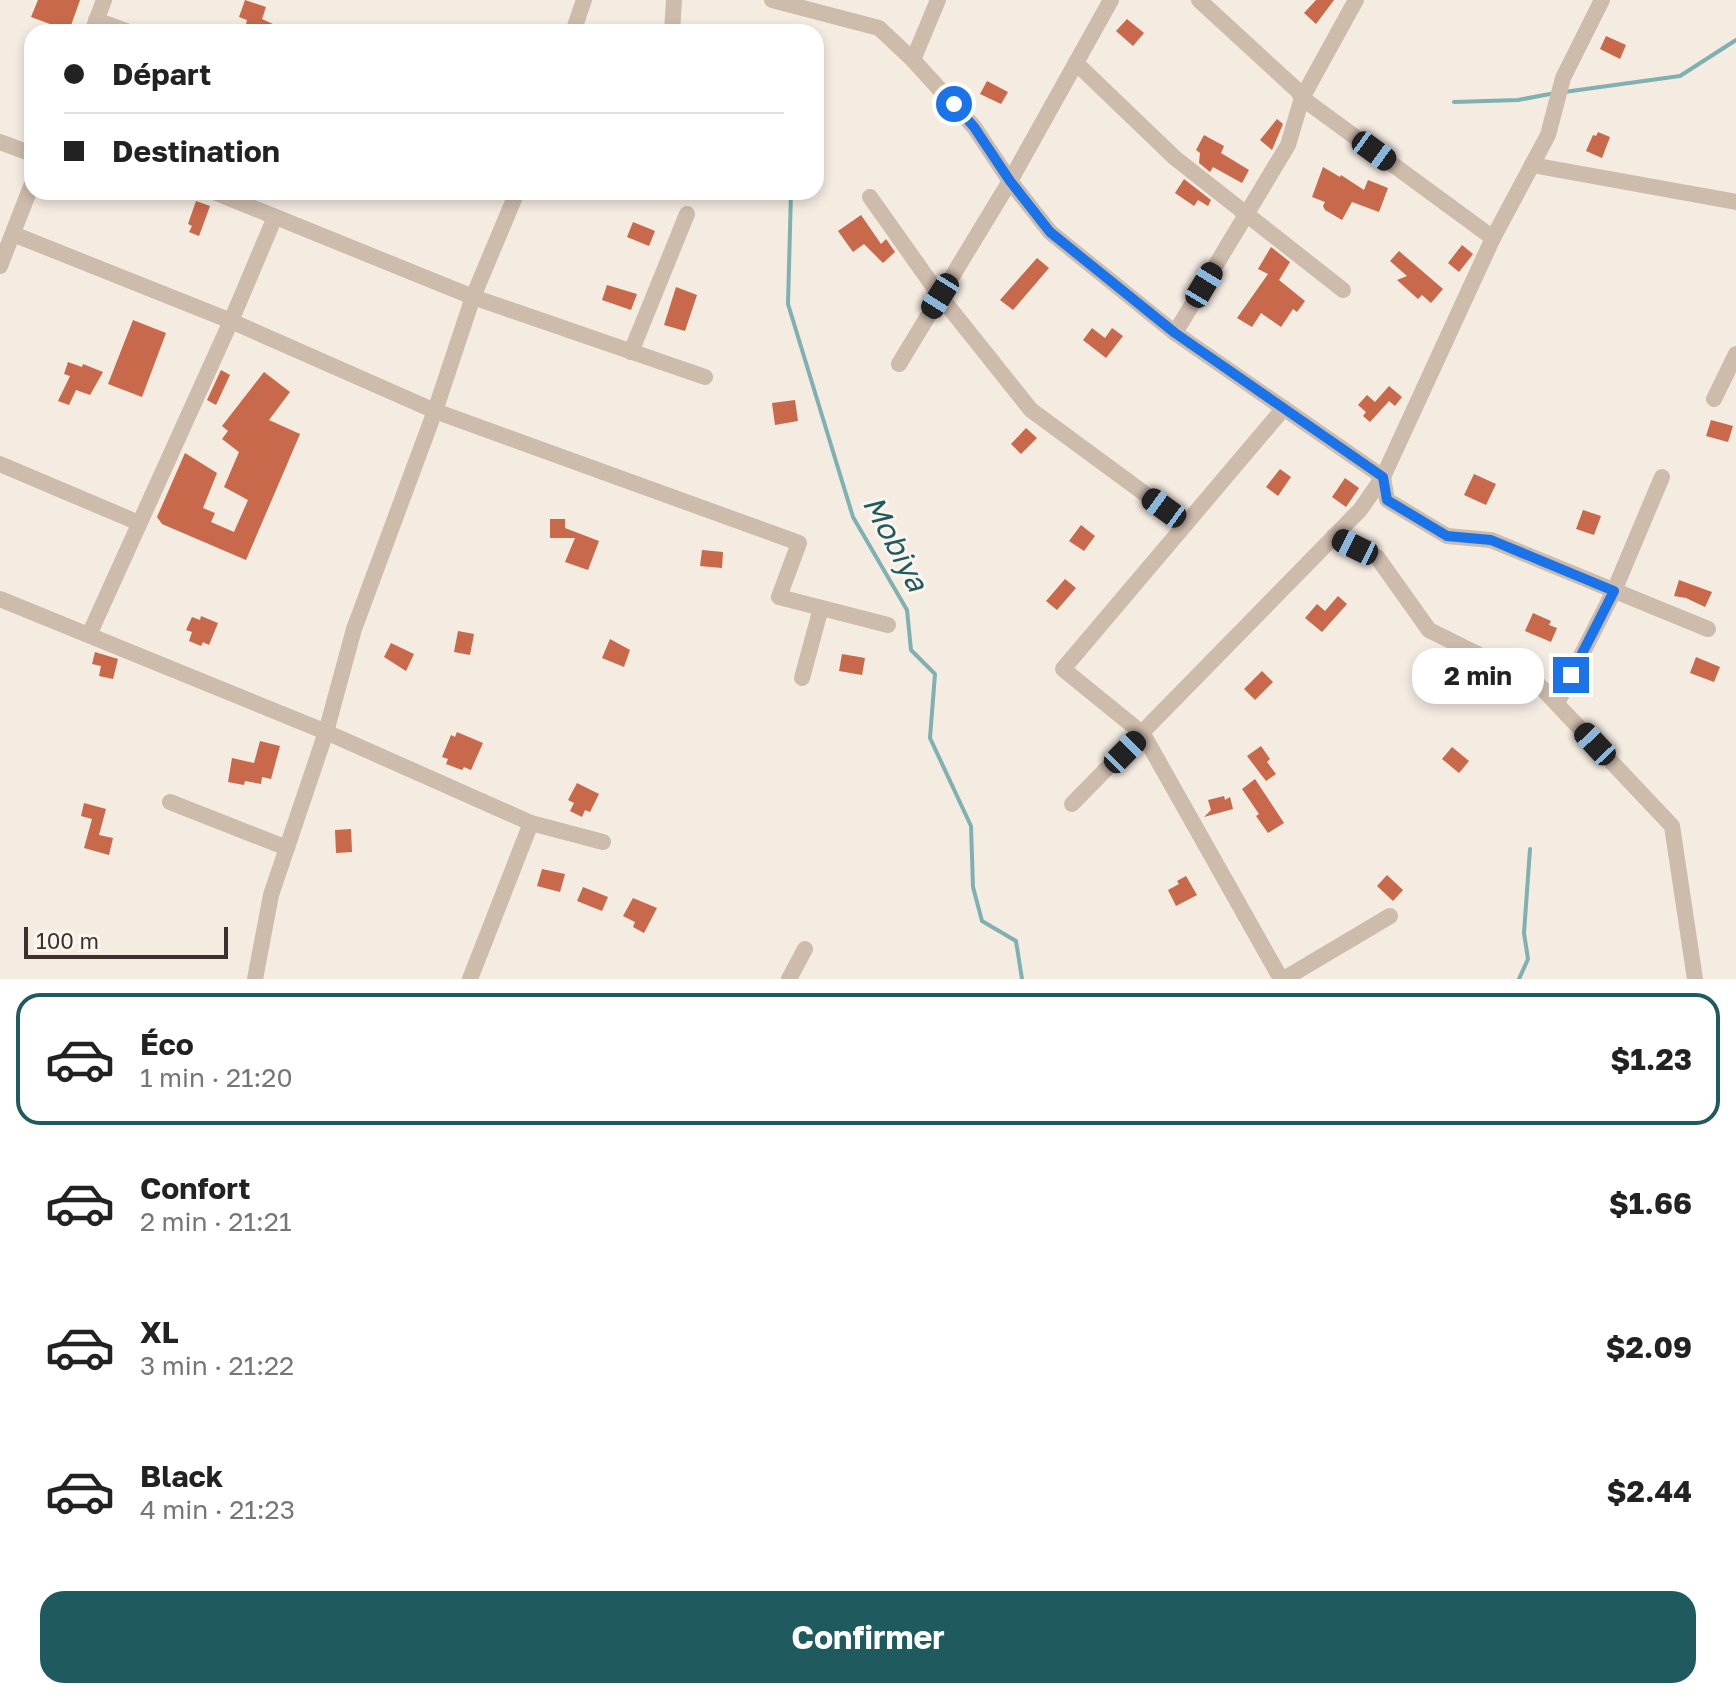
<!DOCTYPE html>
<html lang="fr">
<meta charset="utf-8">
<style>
body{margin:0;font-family:"Golos Text",sans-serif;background:#f2f2f2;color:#222;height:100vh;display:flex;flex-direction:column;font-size:30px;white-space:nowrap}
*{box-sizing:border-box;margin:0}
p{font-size:26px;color:#767676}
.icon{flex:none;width:44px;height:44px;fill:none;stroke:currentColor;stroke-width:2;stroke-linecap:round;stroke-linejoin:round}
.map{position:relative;height:979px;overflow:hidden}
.sheet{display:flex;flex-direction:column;background:#fff;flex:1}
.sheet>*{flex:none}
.hud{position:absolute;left:24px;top:24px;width:800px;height:176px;border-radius:24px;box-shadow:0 4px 12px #0003;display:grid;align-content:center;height:176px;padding:0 40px;background:#fff}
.scale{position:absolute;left:24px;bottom:20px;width:204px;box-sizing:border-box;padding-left:8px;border:4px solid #3b302b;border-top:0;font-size:22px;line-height:28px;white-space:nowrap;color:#3b302b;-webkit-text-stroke:6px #fbf5ee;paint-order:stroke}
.end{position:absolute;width:36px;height:36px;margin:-18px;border:10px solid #1a73e8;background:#fff;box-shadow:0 0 0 4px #fff}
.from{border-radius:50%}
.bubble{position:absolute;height:56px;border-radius:24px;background:#fff;box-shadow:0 4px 12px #0003;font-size:26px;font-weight:700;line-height:56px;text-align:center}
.car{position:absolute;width:24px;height:48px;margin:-24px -12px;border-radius:10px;box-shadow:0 0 6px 2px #0007;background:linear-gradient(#222 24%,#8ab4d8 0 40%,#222 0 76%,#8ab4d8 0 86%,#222 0)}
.hud b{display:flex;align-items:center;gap:28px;height:76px;font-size:30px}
.hud b+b{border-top:2px solid #e0e0e0}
.hud i{width:20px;height:20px;background:#222}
ul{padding:14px 0 0;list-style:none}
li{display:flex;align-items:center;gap:24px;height:132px;margin:0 16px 12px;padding:0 24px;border:4px solid transparent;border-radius:24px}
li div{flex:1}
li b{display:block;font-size:30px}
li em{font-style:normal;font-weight:700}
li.on{border-color:#1f5a5e}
li>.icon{width:72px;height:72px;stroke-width:1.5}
.primary-button{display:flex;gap:16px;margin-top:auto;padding:16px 40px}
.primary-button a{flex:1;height:92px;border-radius:24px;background:#1f5a5e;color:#fff;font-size:32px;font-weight:700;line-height:92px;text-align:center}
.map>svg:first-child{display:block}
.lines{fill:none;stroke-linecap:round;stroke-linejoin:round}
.stream{stroke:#7fb0b2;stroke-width:4}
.building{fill:#c8694b}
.minor{stroke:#cdbbac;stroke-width:16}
.route{stroke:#1a73e8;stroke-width:10}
.labels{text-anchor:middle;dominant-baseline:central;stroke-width:6;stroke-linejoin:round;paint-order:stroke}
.water-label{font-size:30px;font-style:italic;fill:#1f5a5e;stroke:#fbf5ee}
</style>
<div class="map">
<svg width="1736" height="979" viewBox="0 0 1736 979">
<rect width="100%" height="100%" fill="#f4ebe1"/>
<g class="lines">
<g class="stream">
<path d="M1564 92 1680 76 1736 40"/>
<path d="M1454 102 1518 100 1555 93"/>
<path d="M791 192 788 304 853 517 907 610 911 650 935 674 930 738 971 826 973 887 982 921 1016 941 1022 979"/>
<path d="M1519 979 1528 959 1524 933 1530 849"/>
</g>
</g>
<g class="building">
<path d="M38 0H80L69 31 31 17Z"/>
<path d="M245 0 266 7 262 19 284 29 283 32H266L246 24 247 20 239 17Z"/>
<path d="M1316 0H1334L1316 24 1304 13Z"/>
<path d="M1127 19 1144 33 1133 46 1116 31Z"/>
<path d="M1606 36 1626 45 1620 59 1600 49Z"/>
<path d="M987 81 1008 92 1001 104 980 94Z"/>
<path d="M1277 119 1283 124 1272 150 1260 140Z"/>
<path d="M1598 132 1610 137 1602 158 1586 151 1593 135 1596 136Z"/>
<path d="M1204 135 1224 146 1221 153 1249 170 1242 183 1213 167 1210 172 1199 163 1200 153 1196 150Z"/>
<path d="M1323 167 1340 177 1341 175 1364 190 1368 180 1388 188 1379 212 1352 202 1342 220 1325 210 1323 206 1325 202 1312 197Z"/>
<path d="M1184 179 1211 200 1208 206 1198 200 1194 206 1175 193Z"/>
<path d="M196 201 210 206 199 236 189 232 192 226 188 224Z"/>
<path d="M861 215 881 244 886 239 895 252 883 263 864 244 853 252 838 231Z"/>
<path d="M633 222 655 231 649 246 627 237Z"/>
<path d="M1462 245 1473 254 1459 272 1448 263Z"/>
<path d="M1271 247 1290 262 1279 280 1305 301 1297 312 1293 309 1281 327 1261 313 1252 327 1237 318 1268 274 1258 269Z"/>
<path d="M1399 251 1443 289 1431 303 1422 295 1418 299 1397 280 1407 276 1390 261Z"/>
<path d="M1037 258 1049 268 1013 310 1000 300Z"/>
<path d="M607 285 637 294 631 310 602 300Z"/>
<path d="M676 287 697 295 685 331 664 325Z"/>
<path d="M133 320 166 333 142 397 108 384Z"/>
<path d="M1092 328 1105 338 1112 328 1123 336 1106 358 1083 340Z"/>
<path d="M68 362 82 367 83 364 103 372 90 395 76 390 69 405 58 401 70 376 64 374Z"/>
<path d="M221 370 230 375 216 405 207 400Z"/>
<path d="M264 372 290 392 269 420 300 434 246 560 162 524 157 517 185 453 217 473 203 508 215 513 211 522 234 532 248 500 224 487 239 452 222 439 228 431 222 426Z"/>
<path d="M1389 386 1402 397 1395 406 1389 401 1370 422 1363 416 1366 412 1358 405 1367 395 1375 402Z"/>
<path d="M795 400 798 421 775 425 772 403Z"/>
<path d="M1711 420 1733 426 1728 442 1706 436Z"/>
<path d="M1026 428 1037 438 1021 454 1011 444Z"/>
<path d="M1280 469 1291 477 1278 496 1266 487Z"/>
<path d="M1474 474 1496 484 1486 505 1464 495Z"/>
<path d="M1345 478 1359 488 1346 507 1332 497Z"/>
<path d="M1583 510 1601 516 1594 535 1576 529Z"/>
<path d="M550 519H565V528L599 541 588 570 565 562 575 538H550Z"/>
<path d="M1081 525 1095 536 1084 551 1069 541Z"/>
<path d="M702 550 723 552 722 568 700 566Z"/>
<path d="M1065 579 1076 588 1057 610 1046 601Z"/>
<path d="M1679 580 1712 592 1705 607 1686 598 1674 596Z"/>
<path d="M1338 596 1347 604 1322 632 1305 618 1317 604 1325 611Z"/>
<path d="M1533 613 1551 621 1549 625 1557 628 1551 642 1525 631Z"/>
<path d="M201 616 218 623 209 645 203 642 201 646 189 641 192 632 186 630 192 617 200 620Z"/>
<path d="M458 631 474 634 470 655 454 652Z"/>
<path d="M610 639 630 650 624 667 602 658Z"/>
<path d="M391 643 414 654 406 671 384 657Z"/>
<path d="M95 652 118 659 113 679 99 676 101 666 92 664Z"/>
<path d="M842 654 865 658 862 675 839 671Z"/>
<path d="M1696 657 1720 667 1714 682 1690 673Z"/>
<path d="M1262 671 1273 682 1255 700 1244 689Z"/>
<path d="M457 732 483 743 471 770 464 767 462 770 446 764 448 759 442 757 451 735 455 737Z"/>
<path d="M260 741 280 746 271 779 262 777 261 784 245 781 244 785 228 782 232 758 254 763Z"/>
<path d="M1261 746 1270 759 1267 762 1276 774 1266 781 1247 756Z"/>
<path d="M1452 747 1469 761 1459 773 1442 759Z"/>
<path d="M1255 779 1284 823 1268 833 1256 816 1259 814 1242 789Z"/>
<path d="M577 783 599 794 590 812 585 810 582 817 570 811 574 803 568 800Z"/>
<path d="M1224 796 1225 800 1230 797 1233 809 1204 817 1211 810 1208 800Z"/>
<path d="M84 803 106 809 99 835 113 838 109 855 84 848 92 819 81 816Z"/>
<path d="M351 829 352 852 336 853 335 830Z"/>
<path d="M542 869 565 874 560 892 537 886Z"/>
<path d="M1387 875 1403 890 1393 901 1377 886Z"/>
<path d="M1186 876 1197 895 1176 906 1168 890 1179 884 1177 881Z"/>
<path d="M583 887 608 897 602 911 577 901Z"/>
<path d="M633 898 657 908 644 933 633 927 635 922 623 916Z"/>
</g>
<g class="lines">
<g class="minor">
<path d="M772 0 879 28 913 60 974 127 1010 181 1050 232 1175 333 1383 477 1387 500 1447 536 1491 540 1708 629"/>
<path d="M1199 0 1298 91 1302 98 1493 238"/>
<path d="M96 20 129 32"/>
<path d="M92 32 104 0"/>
<path d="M573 32 584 0"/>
<path d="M672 32 674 0"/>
<path d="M913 60 938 0"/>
<path d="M1076 63 1175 158 1343 290"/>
<path d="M0 142 32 154"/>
<path d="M1532 165 1736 202"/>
<path d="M214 192 473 297 705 377"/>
<path d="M870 197 940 296 1031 410 1186 524"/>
<path d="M13 234 231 321 435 411 799 543 779 597 888 625"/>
<path d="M0 266 32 184"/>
<path d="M1175 333 1288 145 1302 98 1356 0"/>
<path d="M631 352 687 214"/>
<path d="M899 364 1010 181 1111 0"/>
<path d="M1714 399 1736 354"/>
<path d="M0 464 139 523"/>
<path d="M1334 536 1377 557 1429 630 1538 684 1672 826 1695 979"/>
<path d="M0 599 326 732 531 823 603 842"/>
<path d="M89 635 231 321 275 217"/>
<path d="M802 678 821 608"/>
<path d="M1557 703 1614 591 1662 477"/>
<path d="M170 802 287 848"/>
<path d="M1072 804 1360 510 1383 477 1493 238 1548 135 1563 78 1602 0"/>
<path d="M255 979 271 895 326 732 354 629 435 411 473 297 517 192"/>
<path d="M470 979 531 823"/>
<path d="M789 979 805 949"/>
<path d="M1281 979 1143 734 1063 669 1284 408"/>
<path d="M1284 979 1390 916"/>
</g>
</g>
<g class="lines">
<path class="route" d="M954 104 974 127 1010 181 1050 232 1175 333 1383 477 1387 500 1447 536 1491 540 1614 591 1571 675"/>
</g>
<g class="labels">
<g class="water-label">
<text transform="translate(896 543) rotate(62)">Mobiya</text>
</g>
</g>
</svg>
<div class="scale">100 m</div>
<i class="end from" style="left:954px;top:104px"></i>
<i class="end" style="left:1571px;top:675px"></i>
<div class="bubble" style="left:1412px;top:648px;width:132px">2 min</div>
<i class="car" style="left:1374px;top:151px;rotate:126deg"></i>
<i class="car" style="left:1204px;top:285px;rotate:31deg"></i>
<i class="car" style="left:940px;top:296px;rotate:212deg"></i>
<i class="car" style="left:1164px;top:508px;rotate:306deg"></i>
<i class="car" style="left:1355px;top:547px;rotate:296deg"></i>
<i class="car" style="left:1595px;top:744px;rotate:317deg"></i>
<i class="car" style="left:1125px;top:752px;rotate:45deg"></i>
<div class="hud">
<b><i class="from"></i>Départ</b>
<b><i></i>Destination</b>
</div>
</div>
<section class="sheet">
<ul>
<li class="on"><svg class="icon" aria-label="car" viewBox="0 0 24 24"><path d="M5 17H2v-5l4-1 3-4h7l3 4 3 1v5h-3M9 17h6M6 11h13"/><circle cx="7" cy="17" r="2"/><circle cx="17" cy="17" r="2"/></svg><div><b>Éco</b><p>1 min · 21:20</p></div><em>$1.23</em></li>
<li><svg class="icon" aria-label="car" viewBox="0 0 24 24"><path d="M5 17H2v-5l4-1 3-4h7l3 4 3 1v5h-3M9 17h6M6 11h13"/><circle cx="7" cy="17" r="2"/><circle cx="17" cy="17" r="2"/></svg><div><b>Confort</b><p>2 min · 21:21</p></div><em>$1.66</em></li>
<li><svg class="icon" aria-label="car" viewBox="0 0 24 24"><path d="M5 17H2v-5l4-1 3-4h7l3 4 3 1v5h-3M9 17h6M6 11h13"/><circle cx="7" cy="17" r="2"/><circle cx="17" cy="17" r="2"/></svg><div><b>XL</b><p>3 min · 21:22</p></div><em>$2.09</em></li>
<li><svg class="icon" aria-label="car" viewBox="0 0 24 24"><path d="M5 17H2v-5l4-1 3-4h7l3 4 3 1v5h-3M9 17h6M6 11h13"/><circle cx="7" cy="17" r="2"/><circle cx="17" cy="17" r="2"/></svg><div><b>Black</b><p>4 min · 21:23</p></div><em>$2.44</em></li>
</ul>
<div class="primary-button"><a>Confirmer</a></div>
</section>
